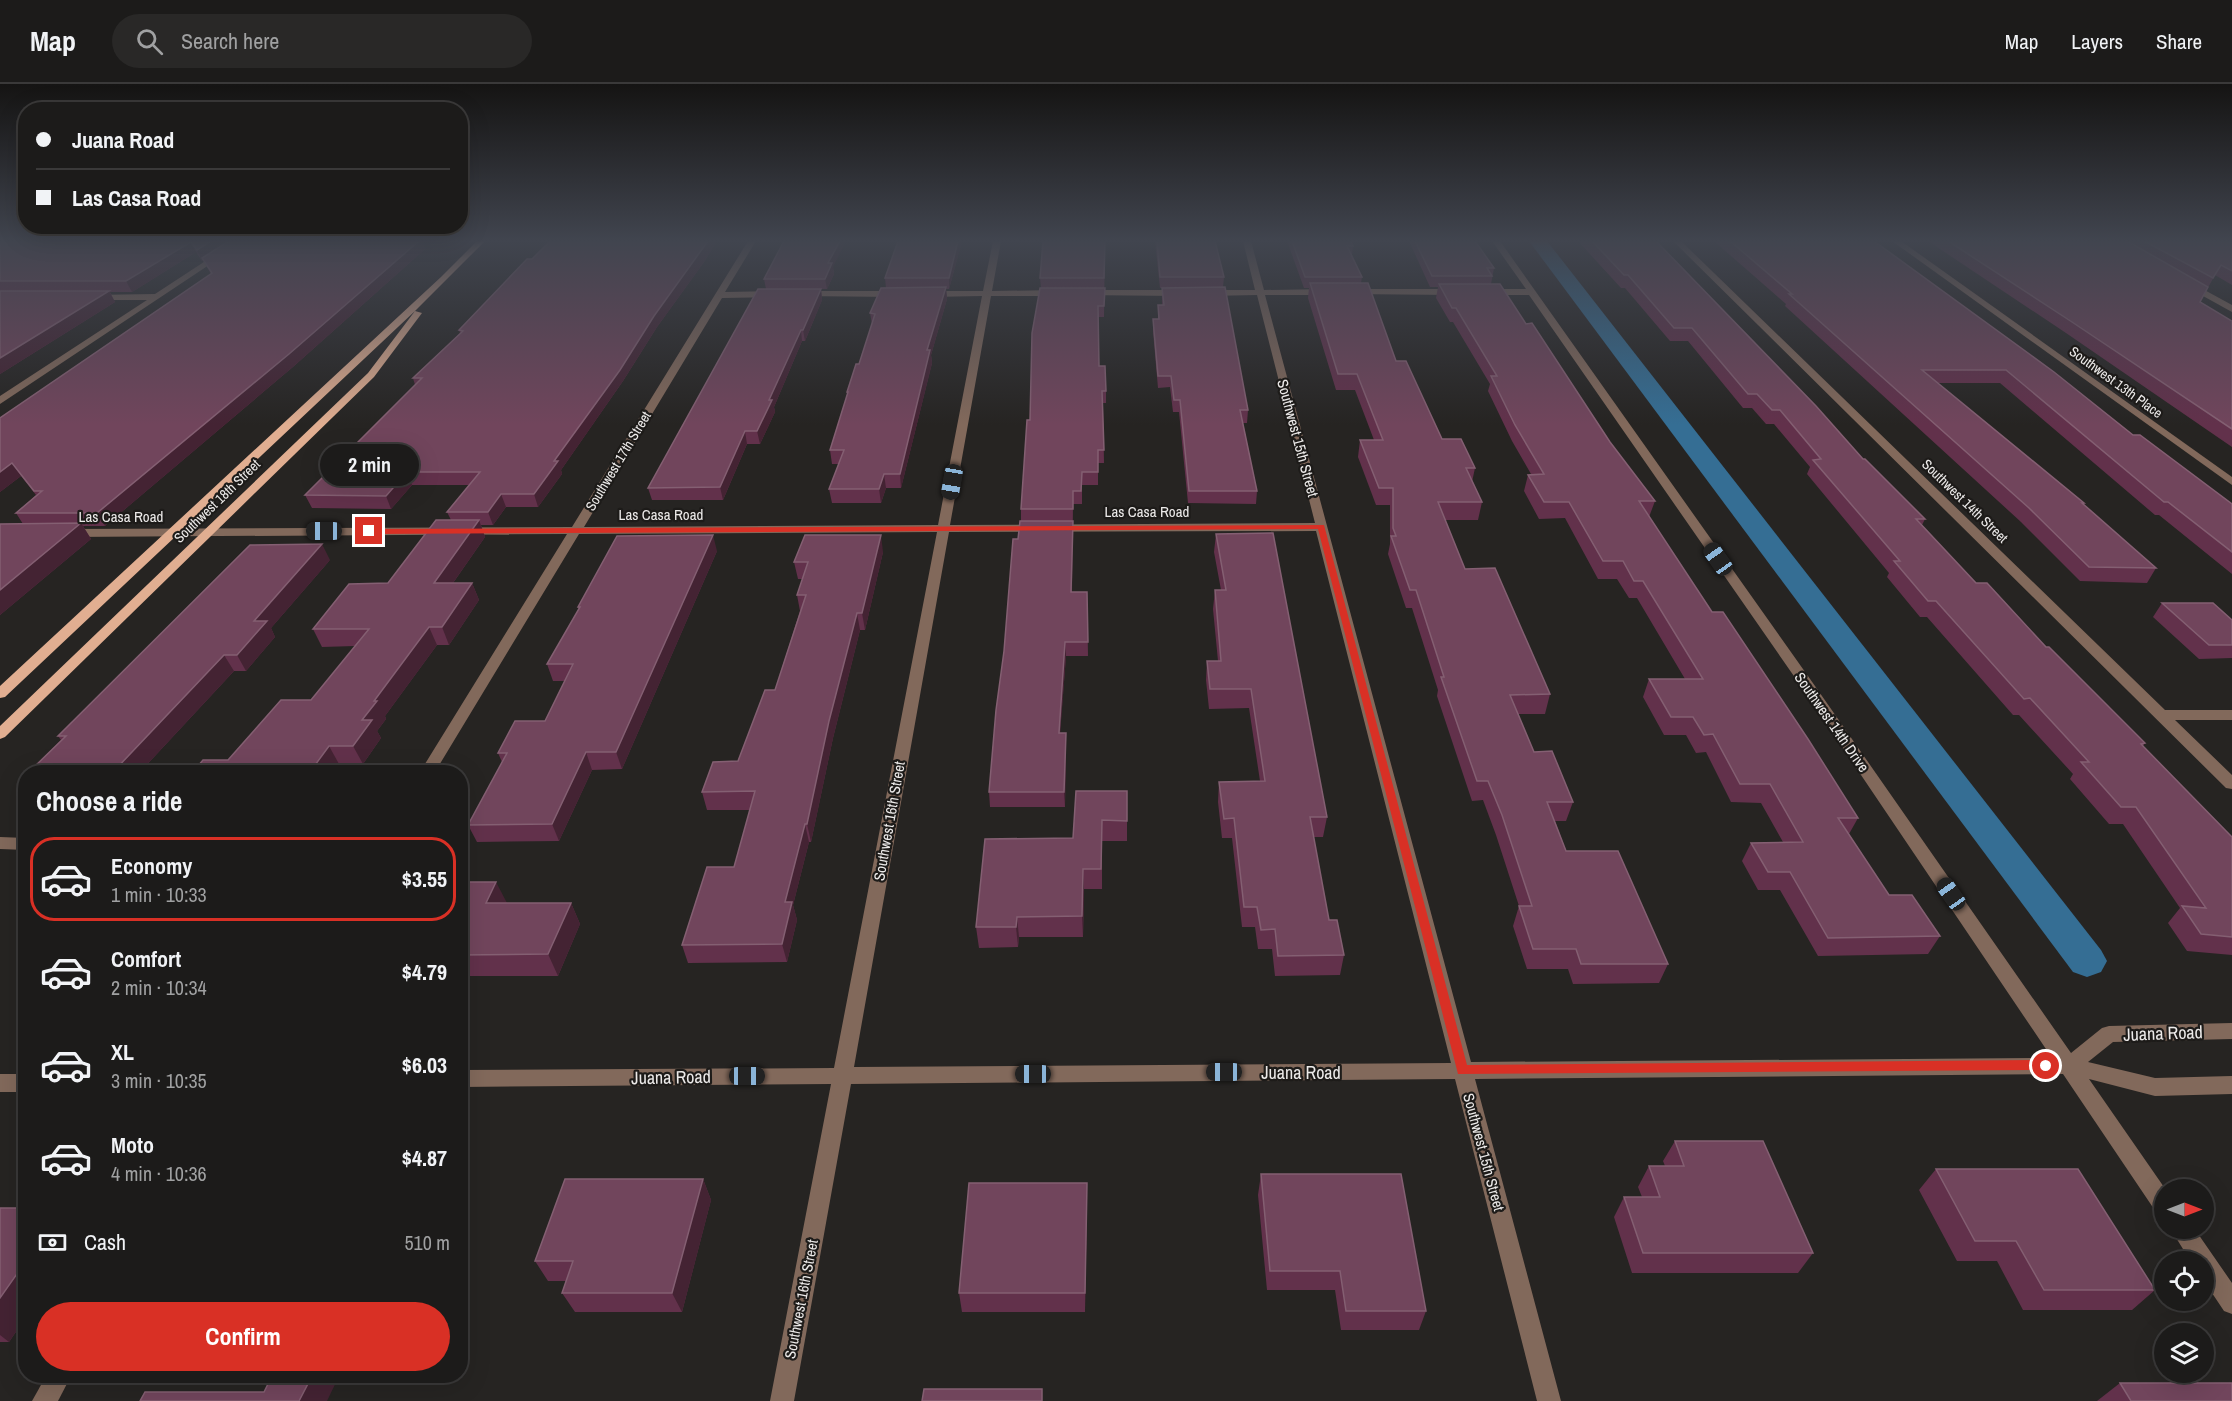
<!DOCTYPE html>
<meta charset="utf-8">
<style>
body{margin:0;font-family:"Archivo Narrow",sans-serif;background:#292827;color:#f1f3f6;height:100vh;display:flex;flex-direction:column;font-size:22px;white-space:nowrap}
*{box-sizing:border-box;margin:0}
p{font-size:20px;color:#a0a1a2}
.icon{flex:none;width:33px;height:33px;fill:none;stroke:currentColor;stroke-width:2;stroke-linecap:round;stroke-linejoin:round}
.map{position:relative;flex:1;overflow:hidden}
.side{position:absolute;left:18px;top:681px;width:450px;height:618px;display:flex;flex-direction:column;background:#1c1b1a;border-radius:24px;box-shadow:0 6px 24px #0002,0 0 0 2px #3a3939}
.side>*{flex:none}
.guide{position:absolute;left:18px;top:18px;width:450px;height:132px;border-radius:24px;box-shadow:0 6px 24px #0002,0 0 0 2px #3a3939;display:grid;align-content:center;height:132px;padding:0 18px;background:#1c1b1a}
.needle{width:39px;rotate:90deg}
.fabs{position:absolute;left:2154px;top:1095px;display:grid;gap:12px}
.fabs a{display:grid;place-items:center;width:60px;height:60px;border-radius:50%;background:#1c1b1a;box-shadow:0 6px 24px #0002,0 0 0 2px #3a3939;font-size:30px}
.end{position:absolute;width:27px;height:27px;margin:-14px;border:8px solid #d93025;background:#fff;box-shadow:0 0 0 3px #fff}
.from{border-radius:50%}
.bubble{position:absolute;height:42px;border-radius:21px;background:#1c1b1a;box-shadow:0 6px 24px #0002,0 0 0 2px #3a3939;font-size:20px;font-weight:700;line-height:42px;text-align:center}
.car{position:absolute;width:18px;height:36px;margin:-18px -9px;border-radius:8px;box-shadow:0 0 4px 2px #0007;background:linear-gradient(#222 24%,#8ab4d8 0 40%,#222 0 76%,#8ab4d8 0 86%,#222 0)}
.guide b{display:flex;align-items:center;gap:21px;height:57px;font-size:22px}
.guide b+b{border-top:2px solid #3a3939}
.guide i{width:15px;height:15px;background:#f1f3f6}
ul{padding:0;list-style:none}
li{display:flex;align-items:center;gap:18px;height:84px;margin:0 12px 9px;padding:0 6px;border:3px solid transparent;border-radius:24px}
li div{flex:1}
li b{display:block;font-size:22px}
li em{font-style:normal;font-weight:700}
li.selected{border-color:#d93025}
li>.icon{width:54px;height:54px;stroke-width:1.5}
h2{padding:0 18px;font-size:27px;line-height:72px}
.pay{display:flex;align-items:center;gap:15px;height:66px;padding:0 18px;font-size:22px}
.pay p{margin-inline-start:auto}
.cta{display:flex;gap:12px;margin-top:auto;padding:12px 18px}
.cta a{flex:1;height:69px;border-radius:36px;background:#d93025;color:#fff;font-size:24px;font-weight:700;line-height:69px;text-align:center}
header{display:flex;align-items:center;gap:36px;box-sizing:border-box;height:84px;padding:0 30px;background:#1c1b1a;border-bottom:2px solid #3a3939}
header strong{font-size:28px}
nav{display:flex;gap:33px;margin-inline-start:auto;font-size:21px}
.search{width:420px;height:54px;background:#292827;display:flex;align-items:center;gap:15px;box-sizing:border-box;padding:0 21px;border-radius:33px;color:#a0a1a2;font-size:22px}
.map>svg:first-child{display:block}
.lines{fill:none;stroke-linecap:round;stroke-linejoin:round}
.canal{fill:#356e94;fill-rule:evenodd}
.minor{fill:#82695b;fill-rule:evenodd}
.major{fill:#e1ae91;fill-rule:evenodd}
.wall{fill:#62314b}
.shaded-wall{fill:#442333}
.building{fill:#71455c;stroke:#845f72;stroke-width:1.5}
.route{fill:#d93025}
.labels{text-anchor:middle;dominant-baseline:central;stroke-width:4.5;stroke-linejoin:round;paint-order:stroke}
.far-street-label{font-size:14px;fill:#eceae9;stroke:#1d1b19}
.street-label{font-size:15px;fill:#eceae9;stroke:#1d1b19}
.near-street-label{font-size:18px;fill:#eceae9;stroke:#1d1b19}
</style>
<header>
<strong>Map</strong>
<div class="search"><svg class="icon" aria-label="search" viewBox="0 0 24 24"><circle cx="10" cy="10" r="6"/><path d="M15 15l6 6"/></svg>Search here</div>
<nav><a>Map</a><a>Layers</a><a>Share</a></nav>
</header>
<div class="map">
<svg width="2232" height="1317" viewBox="0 0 2232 1317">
<rect width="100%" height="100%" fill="#262422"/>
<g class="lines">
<path class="canal" d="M1529 157H1547L2101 866 2107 877 2101 888 2087 893 2073 888Z"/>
<g class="minor">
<path d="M236 157H245L0 320V312L147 216H94L91 215V211L155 210Z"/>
<path d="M748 157H756L725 208 775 207 779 210 775 213 722 214 584 443 938 441 982 212 928 213 924 210 928 207H983L993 157H1001L992 207 1057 206 1061 209 1057 212H991L950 441 1315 439 1257 211 1207 212 1203 209 1207 206H1255L1243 157H1251L1264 206 1327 205 1331 208 1327 211H1265L1471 978 2052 974 1805 608 1529 211H1486L1482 208 1486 205H1526L1492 157H1500L1815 602 2071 969 2102 944 2109 942 2232 939V955L2113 958 2088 978 2155 994 2232 992V1010L2155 1012 2089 995 2166 1106 2164 1131 2156 1128 2063 990 1475 995 1561 1317H1537L1455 995 851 1000 794 1317H770L831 1000 460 1003V986L834 984 937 448 579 450 435 688H420L567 450 68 453 62 449 68 445 572 443ZM1316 447 1451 979 854 983 949 448Z"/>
<path d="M1673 157H1681L2165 626H2232V636H2175L2232 691V705L2226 704Z"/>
<path d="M1892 157H1901L2232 393V401Z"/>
<path d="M2188 197 2232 221V228L2185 202V198Z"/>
<path d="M1351 205H1456L1460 208 1456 211 1348 210 1347 208Z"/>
<path d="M1084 206H1180L1184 209 1180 212 1081 211V207Z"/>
<path d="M802 207H898L902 210 898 213 799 212 798 210Z"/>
<path d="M0 753 26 754V766L0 765Z"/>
<rect x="0" y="990" width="26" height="18"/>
<path d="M2170 1144H2194L2232 1199V1230L2224 1227 2204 1197V1178H2191Z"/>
<path d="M46 1292H71L58 1317H32Z"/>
</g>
<path class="major" d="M477 157H485L415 227 422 229 374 293 5 653 0 655V642L368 289 415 227 5 613 0 614V602L441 193Z"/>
</g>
<g class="wall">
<path d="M0 157H422L425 165 294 282 105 442H83L91 455 0 531V440H23L16 429 36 411 21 392 0 408V334L211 190 203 176 202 177 196 168 132 208H110L115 218 0 290Z"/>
<path d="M550 157H717L704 178 657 243 623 297 561 386 562 390 538 423H506L493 441H481L485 453 453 499H472L479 516 449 561H437L385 632 386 635 377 647 381 654 363 680 228 676 311 616 355 562 322 563 313 545 388 499 451 436 447 428 470 401H412L391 425 312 424 305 411 415 301 413 294 460 249 459 246 532 175Z"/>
<path d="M962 157 949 205H946L947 215 931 271 932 279 901 404H886L881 419H832L829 405 839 380H832L830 366 847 312V308L859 280 872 240 870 229 886 204 885 194Z"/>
<path d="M1105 157 1104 233H1098L1099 282 1106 307V319H1103L1104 379H1098V401H1082V420H1073L1072 508H1087L1088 572H1066L1060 649H1066L1065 723H990L989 708 1004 567 1021 437V425L1030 336 1041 204 1040 194Z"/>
<path d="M1155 157H1215L1224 193 1223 203 1248 326 1247 339H1243L1257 407 1256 420 1188 419 1179 328H1173L1170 303 1158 304 1153 247V235H1158V221H1162V204H1160Z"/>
<path d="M1287 157H1351L1353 162 1352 171 1362 193 1361 199 1396 277 1442 355 1475 384 1472 398 1482 418 1478 436H1445L1465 485 1550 610 1545 630H1518L1534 668 1573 718 1566 737H1555L1566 767 1668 880 1659 899 1573 900 1568 885H1527L1513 842 1519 822 1496 751 1483 716 1472 717 1437 612 1438 606 1412 524H1406L1388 470 1390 460V421H1376L1358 373 1360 356H1374L1355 306H1336L1308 214 1309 204H1304Z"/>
<path d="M1409 157H1475L1494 184 1491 200 1526 240 1610 358 1655 417 1649 433 1712 528 1858 734 1849 750 1889 811 1940 852 1928 870 1818 872 1780 806H1758L1742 777 1751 759 1783 758 1761 719 1731 718 1706 668 1696 669 1686 651H1664L1643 613 1649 595H1685L1637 514H1629L1617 495H1598L1565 434 1539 435 1524 407 1528 391 1531 390 1512 357 1488 307 1490 300 1453 238H1450L1436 214 1438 203H1430Z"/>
<path d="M1578 157H1656L1863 375 1925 435 1922 441 1976 499 2046 563 2145 659 2143 662 2232 753V871L2187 867 2168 839 2180 824 2123 740H2109L2070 695 2073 690 2019 631H2013L1927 533H1920L1887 493 1889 489 1807 390 1810 383 1774 340H1766L1752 324H1743L1688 257H1670L1625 204H1621Z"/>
<path d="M1714 157H1874L2133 351 2232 420V490L2159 431H2155L2000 299H1937L2084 419 2083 420 2156 484 2147 499 2080 497 2021 438 1785 222 1786 220Z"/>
<path d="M1928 157H2232V201L2215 191 2200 218 2232 237V363L2066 249Z"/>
<path d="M833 183 834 190 827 205H821L822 216 805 257H802L774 323 775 328 760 360H747L723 416H652L648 404 766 205 764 195Z"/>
<path d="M1216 450 1327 733 1323 753H1313L1329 836 1344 871 1340 891 1275 892 1272 865H1258L1255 843H1242L1232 754H1222L1218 718 1219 698 1260 697 1249 624 1209 625 1206 596 1207 577H1218L1213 525 1215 506H1221L1214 468Z"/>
<path d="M717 467 622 685 592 686 559 757 477 758 468 741 502 678 498 669 545 637 565 597H553L547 580 579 525 578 523Z"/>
<path d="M883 468 865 546H860L833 654 811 758H809L793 821 797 836 787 878 688 879 682 861 734 783 750 726H707L702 708 738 677 775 606 800 527 797 511 803 495H798L794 478Z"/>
<path d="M330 476 271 544 275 553 246 587H234L140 688H29L61 656 58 652Z"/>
<path d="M2162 519 2232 536V574L2199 575 2153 533Z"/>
<path d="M1127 707V757H1102V805H1084L1083 853H1019L1018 863 979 864 976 843 1073 754Z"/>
<path d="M460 798 506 819H571L580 840 558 892H460Z"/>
<path d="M1675 1057 1813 1169 1798 1189H1632L1614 1133 1624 1113H1642L1638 1103 1649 1082H1665L1663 1077Z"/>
<path d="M1936 1085 2155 1206 2132 1226H2023L1997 1177H1957L1919 1106Z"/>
<path d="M1261 1090 1426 1227 1419 1246H1341L1335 1206H1267L1258 1111Z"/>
<path d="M703 1095 711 1116 682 1228H575L562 1209 566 1197H548L535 1177Z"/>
<path d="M1087 1099V1119L1085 1228H962L959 1209Z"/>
<path d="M0 1124H26V1233L9 1258H0Z"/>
<path d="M2120 1299 2232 1317H2097Z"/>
</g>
<g class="shaded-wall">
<path d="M211 157H232L202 177 197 166Z"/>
<path d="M419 157H422L425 165 294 282 105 442 97 429Z"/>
<path d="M708 157H717L704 178 657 243 623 297 561 386 562 390 538 423 534 410 554 377 654 232Z"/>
<path d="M840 157H846L833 183 834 190 827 205 825 195 828 179Z"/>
<path d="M958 157H962L949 205V194Z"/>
<path d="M191 158 196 168 132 208 126 197Z"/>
<path d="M946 203 947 215 931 271 932 279 901 404 900 390 927 266Z"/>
<path d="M821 205 822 216 805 257 803 246Z"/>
<path d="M109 207 115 218 0 290V274Z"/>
<path d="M801 246 802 257 774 323 775 328 760 360 757 347 769 316Z"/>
<path d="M745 347 747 360 723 416 720 403Z"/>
<path d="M12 379 21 392 0 408V388Z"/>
<path d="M407 388 412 401 391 425 386 412Z"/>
<path d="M884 390 886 404 881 419 879 405Z"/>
<path d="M501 410 506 423 493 441 488 428Z"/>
<path d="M479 436 485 453 441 516 434 499Z"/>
<path d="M81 439 91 455 0 531V506Z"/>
<path d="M713 451 717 467 622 685 616 668Z"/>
<path d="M881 451 883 468 865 546 862 529Z"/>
<path d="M322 460 330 476 271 544 275 553 246 587 237 571 254 537Z"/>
<path d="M472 499 479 516 449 561 442 543Z"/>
<path d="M857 529 860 546 833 654 811 758 807 740 829 637Z"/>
<path d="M429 543 437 561 385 632 386 635 377 647 381 654 363 680 353 662 362 636 374 617Z"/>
<path d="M1065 558 1066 572 1059 664V649Z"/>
<path d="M224 571 234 587 140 688H113Z"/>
<path d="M1066 649V664L1065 723 1064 708Z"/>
<path d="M329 662 339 680 333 688H310Z"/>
<path d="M586 668 592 686 559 757 552 740Z"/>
<path d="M805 740 809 758 793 821 797 836 787 878 782 860 785 818Z"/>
<path d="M1083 785 1084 805 1083 853 1082 832Z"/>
<path d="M496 798 507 819H486Z"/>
<path d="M571 819 580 840 558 892 548 870Z"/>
<path d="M1017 833 1019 853 1018 863 1016 843Z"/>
<path d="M703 1095 711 1116 682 1228 672 1209Z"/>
<path d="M1087 1099V1119L1085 1228V1209Z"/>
<path d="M26 1177V1233L9 1258 0 1251V1214Z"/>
<path d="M312 1292H339L327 1317H299Z"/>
</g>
<g class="building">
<path d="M0 157H211L197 166 191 158 126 197H0Z"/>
<path d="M229 157H419L289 270 97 429H16L42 407H34L12 379 0 388V334L212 189 202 174Z"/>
<path d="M550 157H708L654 232 620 286 554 377H558L534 410H501L488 428H447L480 388H407L386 412 305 411 422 294H413L463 247 459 246 527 175H532Z"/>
<path d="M784 157H840L828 179H832L825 195H764Z"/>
<path d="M898 157H958L949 194H885Z"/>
<path d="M1043 157H1105L1104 194H1040Z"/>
<path d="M1157 157H1215L1224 193H1160Z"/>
<path d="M1292 157H1351L1353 162H1347L1362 193H1305Z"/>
<path d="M1415 157H1475L1494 184H1487L1492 192H1432Z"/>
<path d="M1592 157H1656L1816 322 1863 375H1865L1925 435H1916L1976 499H1987L2046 563H2049L2145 659 2141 660 2232 753V853L2201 850 2182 822 2206 824 2136 723H2121L2081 678H2089L2030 614 2024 615 1936 517H1928L1894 477H1900L1813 376 1821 375 1780 326H1772L1757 310H1748L1692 244H1674L1628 191H1624Z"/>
<path d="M1730 157H1874L2054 288 2133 351H2140L2232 420V468L2168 418H2164L2006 286H1922L2084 419H2082L2156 484 2089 483 2029 424 1789 210H1792Z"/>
<path d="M1948 157H2127L2208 203 2200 218 2232 237V345L2072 238Z"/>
<path d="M2144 157H2232V187L2221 181 2213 194Z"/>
<path d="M1310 199H1368L1396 277H1406L1442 355H1461L1475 384H1466L1482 418H1438L1465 485 1495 484 1550 610 1510 611 1534 668 1552 667 1573 718H1547L1566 767H1618L1668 880H1581L1576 865H1533L1519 822H1532L1502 731 1488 697H1477L1441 593H1444L1416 506H1410L1391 452H1396L1393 444V404H1379L1360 356H1383L1357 290H1338Z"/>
<path d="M1439 200H1500L1526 240 1532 239 1610 358 1655 417H1639L1712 528H1723L1808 655 1858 734H1838L1889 811H1912L1940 852 1828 854 1790 788H1768L1751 759 1803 758 1770 700H1740L1713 650 1704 651 1693 633H1671L1649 595H1703L1643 497H1634L1623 477H1603L1569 418H1544L1528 391 1544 390 1515 341 1491 292H1497L1456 224H1452Z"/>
<path d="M946 203 927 266H930L900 390H884L879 405H829L844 366H830L848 308H847L856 280H859L875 230 870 229 881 204Z"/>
<path d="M1225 203 1248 326H1240L1257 407H1189L1180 316H1174L1171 292H1158L1153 235H1159L1158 221H1164L1162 204Z"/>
<path d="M1040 204H1105L1104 222H1098L1099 282H1105L1106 307H1102L1104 366H1098V388H1082L1081 407H1073V425H1021L1027 336H1030L1032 249Z"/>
<path d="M758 205H821L803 246H801L769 316H772L757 347H745L720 403 648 404Z"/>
<path d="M0 207H109L0 274Z"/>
<path d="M436 436H479L434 499H472L442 543H429L374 617H377L362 636H372L353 662H329L310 688H193L203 676H228L281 616H311L369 545H313L349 500 388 499Z"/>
<path d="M1020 437H1073L1071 508H1087L1088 558H1065L1059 649H1066L1064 708H989L996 626 1004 567 1013 455H1018Z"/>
<path d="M81 439 0 506V440Z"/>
<path d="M1273 449 1327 733H1310L1329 836H1337L1344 871 1278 872 1275 845 1261 846 1257 823H1244L1234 734 1224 735 1219 698 1265 697 1251 605H1210L1207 577H1221L1215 506H1226L1216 450Z"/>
<path d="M713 451 616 668H586L552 740 468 741 507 669H498L515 637H545L573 580H547L580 523H578L617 452Z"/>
<path d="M805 451H881L862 529H857L829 637 807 740H805L785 818H792L782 860 682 861 707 783H734L755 707 702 708 713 678 738 677 765 606H775L806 511H797L808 478H794Z"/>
<path d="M322 460 254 537H267L237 571H224L113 688H29L66 652H58L250 461Z"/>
<path d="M2162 519H2213L2232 536V561H2209Z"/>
<path d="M1076 707H1127V737L1102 736 1101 785H1083L1082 832 1017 833 1016 843H976L985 755 1073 754Z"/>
<path d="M460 798H496L486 819H571L548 870 460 871Z"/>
<path d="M1675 1057H1763L1813 1169H1643L1624 1113H1660L1649 1082H1684Z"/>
<path d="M1936 1085H2078L2155 1206H2044L2016 1157H1975Z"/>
<path d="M1261 1090H1401L1426 1227H1346L1340 1187H1270Z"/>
<path d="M565 1095H703L672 1209H562L573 1177H535Z"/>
<path d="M969 1099H1087L1085 1209H959Z"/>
<path d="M0 1124H26V1177L0 1214Z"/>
<path d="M272 1292H312L299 1317H140L145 1308H264Z"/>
<path d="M2120 1299H2232V1317H2131Z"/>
<path d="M924 1305H1042V1317H922Z"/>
</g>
<linearGradient id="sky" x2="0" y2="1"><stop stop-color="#151413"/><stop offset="0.46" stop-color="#41454f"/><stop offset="1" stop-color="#41454f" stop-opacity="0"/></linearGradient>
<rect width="2232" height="341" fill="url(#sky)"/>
<path class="route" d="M1324 441 1467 981 2046 976 2050 978 2052 982 2050 986 1458 990 1318 445 369 450 365 447 369 445Z"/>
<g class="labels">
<g class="far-street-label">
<text transform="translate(2116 298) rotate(36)">Southwest 13th Place</text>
<text transform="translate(618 377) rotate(-59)">Southwest 17th Street</text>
<text transform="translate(217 417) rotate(-44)">Southwest 18th Street</text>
<text transform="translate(1965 417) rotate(44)">Southwest 14th Street</text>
</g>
<g class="street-label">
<text transform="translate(1298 354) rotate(75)">Southwest 15th Street</text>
<text x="1147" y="427">Las Casa Road</text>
<text x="661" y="430">Las Casa Road</text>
<text x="121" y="432">Las Casa Road</text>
<text transform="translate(1832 638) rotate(55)">Southwest 14th Drive</text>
<text transform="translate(889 737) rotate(-80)">Southwest 16th Street</text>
<text transform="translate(1484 1068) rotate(75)">Southwest 15th Street</text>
<text transform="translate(801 1215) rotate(-79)">Southwest 16th Street</text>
</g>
<g class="near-street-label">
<text transform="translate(2163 949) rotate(-2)">Juana Road</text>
<text x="1301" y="988">Juana Road</text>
<text transform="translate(671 993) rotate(-1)">Juana Road</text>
</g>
</g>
</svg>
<div class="fabs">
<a><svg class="needle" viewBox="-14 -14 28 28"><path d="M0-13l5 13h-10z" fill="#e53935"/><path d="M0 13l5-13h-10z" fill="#a0a1a2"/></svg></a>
<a><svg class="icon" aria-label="locate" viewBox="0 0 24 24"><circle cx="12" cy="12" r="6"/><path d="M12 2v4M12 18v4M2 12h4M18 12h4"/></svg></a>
<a><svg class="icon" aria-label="layers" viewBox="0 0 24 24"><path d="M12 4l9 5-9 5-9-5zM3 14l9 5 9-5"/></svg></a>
</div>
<i class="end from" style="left:2046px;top:982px"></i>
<i class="end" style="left:369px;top:447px"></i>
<div class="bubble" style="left:320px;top:360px;width:99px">2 min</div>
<i class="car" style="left:952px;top:398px;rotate:190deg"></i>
<i class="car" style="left:324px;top:447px;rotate:270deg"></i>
<i class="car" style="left:1718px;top:475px;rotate:325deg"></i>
<i class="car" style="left:1951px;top:810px;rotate:325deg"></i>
<i class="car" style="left:1224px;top:988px;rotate:270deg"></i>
<i class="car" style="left:1033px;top:990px;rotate:270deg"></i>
<i class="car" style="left:747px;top:992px;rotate:90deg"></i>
<div class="guide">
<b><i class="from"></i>Juana Road</b>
<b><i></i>Las Casa Road</b>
</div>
<section class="side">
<h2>Choose a ride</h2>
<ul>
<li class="selected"><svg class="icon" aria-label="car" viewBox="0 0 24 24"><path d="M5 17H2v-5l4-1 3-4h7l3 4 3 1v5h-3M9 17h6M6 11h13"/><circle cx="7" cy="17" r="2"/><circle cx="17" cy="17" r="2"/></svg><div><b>Economy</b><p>1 min · 10:33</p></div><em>$3.55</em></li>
<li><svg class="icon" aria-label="car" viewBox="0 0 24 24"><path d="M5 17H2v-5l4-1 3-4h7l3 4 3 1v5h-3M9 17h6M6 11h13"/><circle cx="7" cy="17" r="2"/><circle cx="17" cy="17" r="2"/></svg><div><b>Comfort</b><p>2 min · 10:34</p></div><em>$4.79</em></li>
<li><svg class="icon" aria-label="car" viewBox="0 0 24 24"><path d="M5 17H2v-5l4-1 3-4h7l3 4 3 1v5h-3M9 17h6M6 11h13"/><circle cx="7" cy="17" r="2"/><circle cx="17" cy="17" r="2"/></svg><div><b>XL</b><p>3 min · 10:35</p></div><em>$6.03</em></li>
<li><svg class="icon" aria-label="car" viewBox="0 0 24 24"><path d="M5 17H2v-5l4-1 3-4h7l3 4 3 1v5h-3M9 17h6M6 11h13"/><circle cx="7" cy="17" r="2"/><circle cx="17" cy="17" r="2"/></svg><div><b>Moto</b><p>4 min · 10:36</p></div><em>$4.87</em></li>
</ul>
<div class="pay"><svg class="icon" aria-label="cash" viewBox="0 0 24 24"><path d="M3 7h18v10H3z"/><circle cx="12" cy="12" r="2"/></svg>Cash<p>510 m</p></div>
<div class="cta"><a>Confirm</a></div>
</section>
</div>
